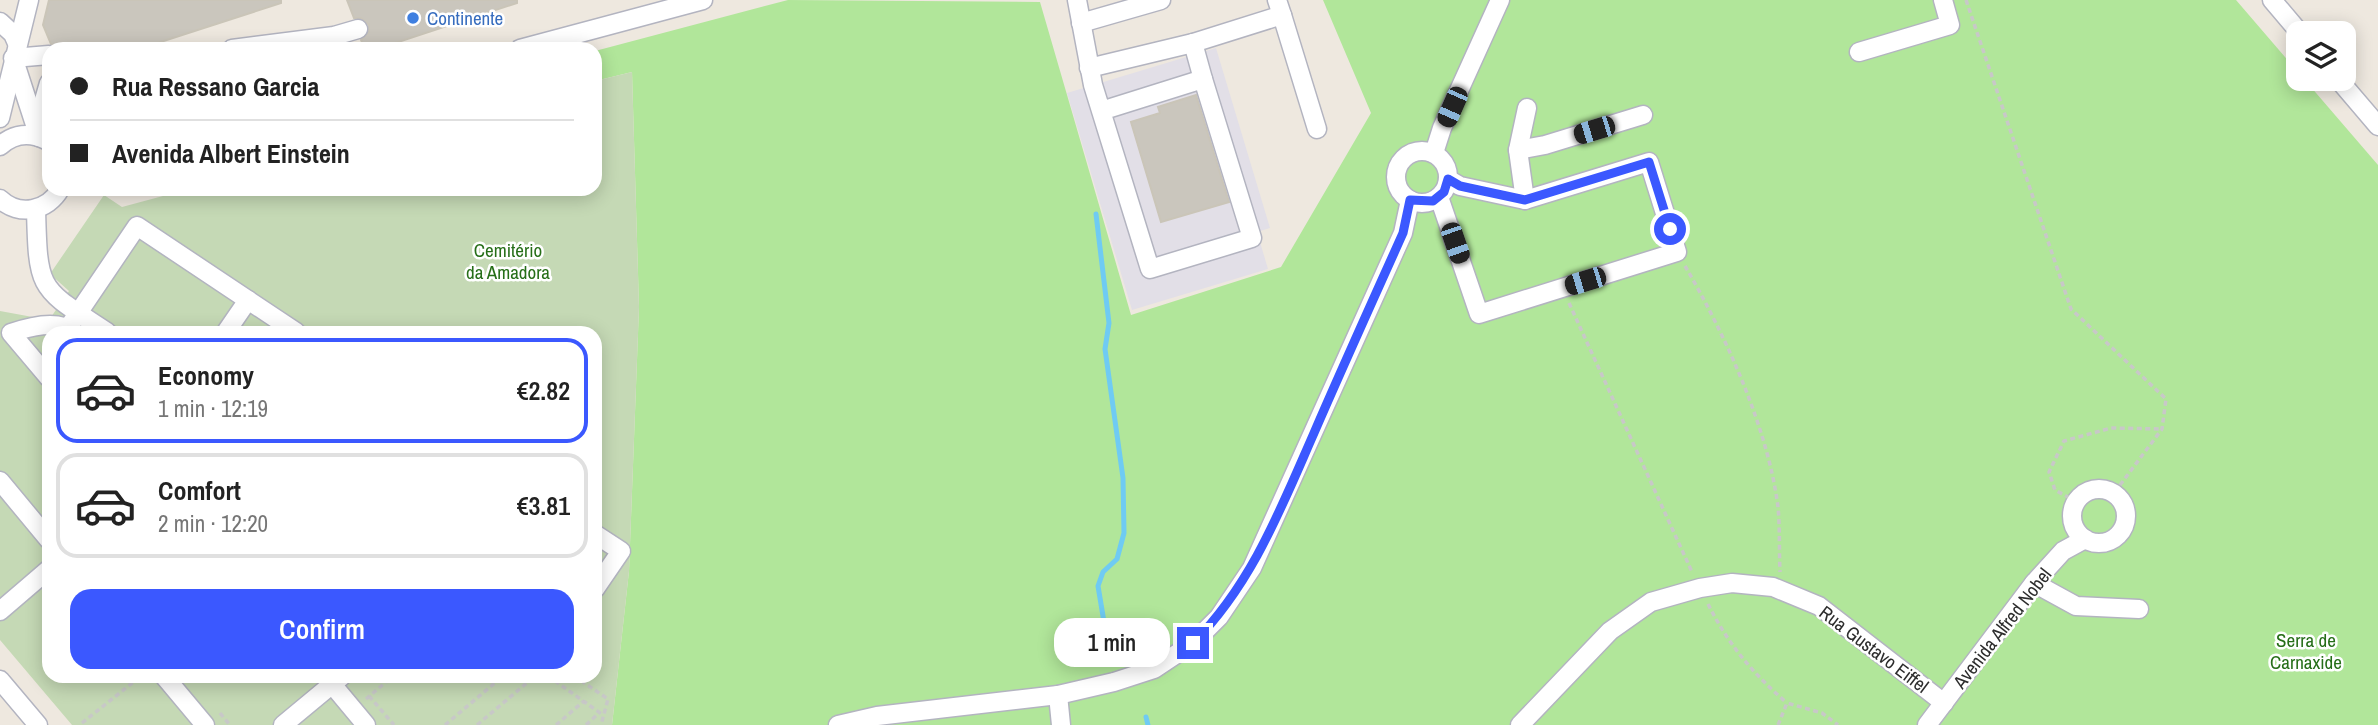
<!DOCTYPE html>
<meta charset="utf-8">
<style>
body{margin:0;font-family:"Archivo Narrow",sans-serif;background:#f2f2f2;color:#222;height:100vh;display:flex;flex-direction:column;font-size:26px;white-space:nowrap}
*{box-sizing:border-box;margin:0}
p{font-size:23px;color:#767676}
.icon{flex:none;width:38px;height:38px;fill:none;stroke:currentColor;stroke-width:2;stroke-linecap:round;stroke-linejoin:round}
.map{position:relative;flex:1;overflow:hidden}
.drawer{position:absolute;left:42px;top:326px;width:560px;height:357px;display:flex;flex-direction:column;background:#fff;border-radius:21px;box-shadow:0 4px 18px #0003}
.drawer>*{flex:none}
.top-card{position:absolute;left:42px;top:42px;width:560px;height:154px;border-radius:21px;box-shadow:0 4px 18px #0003;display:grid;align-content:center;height:154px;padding:0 28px;background:#fff}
.tools{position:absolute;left:2286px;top:21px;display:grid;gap:14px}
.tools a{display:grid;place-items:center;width:70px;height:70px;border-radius:14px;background:#fff;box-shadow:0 4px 18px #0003;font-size:35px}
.end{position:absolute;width:32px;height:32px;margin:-16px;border:9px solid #3b58ff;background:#fff;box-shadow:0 0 0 4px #fff}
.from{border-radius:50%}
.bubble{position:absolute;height:49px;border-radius:21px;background:#fff;box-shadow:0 4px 18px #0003;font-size:23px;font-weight:600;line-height:49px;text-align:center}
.car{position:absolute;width:21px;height:42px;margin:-21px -10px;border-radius:9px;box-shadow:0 0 5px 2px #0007;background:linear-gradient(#222 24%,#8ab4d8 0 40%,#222 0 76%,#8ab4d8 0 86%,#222 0)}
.top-card b{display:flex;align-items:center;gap:24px;height:66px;font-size:26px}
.top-card b+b{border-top:2px solid #e0e0e0}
.top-card i{width:18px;height:18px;background:#222}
ul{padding:12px 0 0;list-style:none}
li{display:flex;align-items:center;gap:21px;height:105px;margin:0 14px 10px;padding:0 14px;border:4px solid #e0e0e0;border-radius:21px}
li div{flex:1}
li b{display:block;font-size:26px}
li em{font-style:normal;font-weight:600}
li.selected{border-color:#3b58ff}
li>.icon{width:63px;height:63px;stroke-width:1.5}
.primary-button{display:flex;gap:14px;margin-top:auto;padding:14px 28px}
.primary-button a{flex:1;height:80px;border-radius:21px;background:#3b58ff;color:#fff;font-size:28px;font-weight:600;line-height:80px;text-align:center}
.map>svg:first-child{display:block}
.industrial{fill:#e2dfe7}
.green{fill:#b1e69a}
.cemetery{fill:#c5d9b5;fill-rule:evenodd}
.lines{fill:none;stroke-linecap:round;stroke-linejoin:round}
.stream{stroke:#6fcbf3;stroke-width:5}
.building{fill:#cac6bd;stroke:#cac5b8;stroke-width:2}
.minor-casing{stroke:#b3b4c0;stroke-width:21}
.path{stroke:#c8c8c8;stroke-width:3.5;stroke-dasharray:5 3.5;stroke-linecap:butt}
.minor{stroke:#fff;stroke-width:18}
.route{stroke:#3b58ff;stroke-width:9}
.shop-dot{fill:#3f7fe0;stroke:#fff;stroke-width:2.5}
.labels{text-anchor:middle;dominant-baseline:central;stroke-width:5;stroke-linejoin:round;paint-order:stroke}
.shop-label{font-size:19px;fill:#366cbe;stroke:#fff;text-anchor:start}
.park-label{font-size:19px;fill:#266e18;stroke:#fff}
.street-label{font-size:19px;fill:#2d2d2d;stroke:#fff}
</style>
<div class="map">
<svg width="2378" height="725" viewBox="0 0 2378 725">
<rect width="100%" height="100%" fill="#eee8df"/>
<path class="industrial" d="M1216 48 1270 228 1257 232 1268 269 1132 310 1067 93Z"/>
<path class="green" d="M788 0 1040 2 1131 315 1281 267 1371 113 1323 0H2236L2298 72V79H2304L2378 165V725H612L629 571 639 307 632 72 595 81V51Z"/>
<path class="cemetery" d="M632 72 639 307 629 571 612 725H72L0 640V311L49 320 69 291 50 274 104 195 122 207 189 189H595V81ZM49 332H595V676H49Z"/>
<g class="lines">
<g class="stream">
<path d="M1096 214 1109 323 1105 349 1123 478 1124 533 1117 559 1103 572 1098 586 1104 622"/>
<path d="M1146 717 1148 725"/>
</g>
</g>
<g class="building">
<path d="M49 0H281V3L139 49H59L51 44 43 25Z"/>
<path d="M347 0H517V3L377 49H365L361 40 369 32V25L361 18H354Z"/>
<path d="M1196 95 1229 202 1161 222 1131 122 1160 113 1158 107Z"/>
</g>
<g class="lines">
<g class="minor-casing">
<g id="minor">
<path d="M1077 0 1093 85 1150 269 1252 238 1203 79 1101 111"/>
<path d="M2272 0 2300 33"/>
<path d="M1282 15 1317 129"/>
<path d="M0 22 13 34 17 43"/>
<path d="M1081 23 1161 0"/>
<path d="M1193 43 1203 79"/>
<path d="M232 49 334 36 358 29"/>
<path d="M520 49 703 0"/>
<path d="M1859 52 1950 25 1943 0"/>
<path d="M13 58 49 55"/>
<path d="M14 60 39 137"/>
<path d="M1089 68 1193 43 1282 15 1277 0"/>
<path d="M2338 79 2378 126"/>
<path d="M0 118 29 0"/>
<path d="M36 128 49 83"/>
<path d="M0 146C14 133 30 132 46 140"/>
<path d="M1518 150 1545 145 1643 115"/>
<circle cx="1422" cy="177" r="26"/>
<path d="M1434 153 1442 128 1500 0"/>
<path d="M1439 197 1479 314 1677 252 1649 162 1525 200 1460 186 1448 179"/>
<path d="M0 199C19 217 48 211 60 189"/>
<path d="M1525 200 1518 150 1527 108"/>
<path d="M36 209C38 293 39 287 107 332"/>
<path d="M68 328 137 226 296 332"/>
<path d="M226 332 248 300"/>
<path d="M49 378 11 333C28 327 58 319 73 332"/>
<path d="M0 481 49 540"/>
<circle cx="2099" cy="516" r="27"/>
<path d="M595 534 621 551 595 589"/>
<path d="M2034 583 2076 606 2139 609"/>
<path d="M0 611 49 569"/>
<path d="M164 676 205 725"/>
<path d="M326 677 366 725"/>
<path d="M0 680 38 725"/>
<path d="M1058 695 1061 725"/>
<path d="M283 725 342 676"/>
<path d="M838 725 877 716 1058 695 1114 682 1154 669 1193 643 1219 617 1252 568 1403 233 1410 200"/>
<path d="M1520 725 1610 631 1651 602 1700 588 1732 583 1773 587 1819 606 1944 703"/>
<path d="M1927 725 2034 583 2063 551 2085 539"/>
</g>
</g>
<g class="path">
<path d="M1966 0 2071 309 2166 399 2162 429 2114 493"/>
<path d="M1685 266C1725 334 1768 428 1778 507 1780 528 1779 551 1780 572"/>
<path d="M1569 303 1692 572"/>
<path d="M2077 502 2055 490 2049 472 2064 441 2111 428 2162 429"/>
<path d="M1708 604C1728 644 1753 674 1787 703"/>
<path d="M548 676 603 715"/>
<path d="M574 676 608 699 601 725"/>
<path d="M369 696 394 725"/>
<path d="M366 699 393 676"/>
<path d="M220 713 230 725"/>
<path d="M82 723 141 676"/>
<path d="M445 725 503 676"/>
<path d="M477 725 535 676"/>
<path d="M556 725 584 701"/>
<path d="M586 725 600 712"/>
<path d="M1778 725 1787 703 1822 713 1838 725"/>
</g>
<use href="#minor" class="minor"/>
</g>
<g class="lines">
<path class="route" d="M1193 643C1252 584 1281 508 1314 433 1343 366 1373 300 1403 233L1410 200 1433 201 1444 192 1448 179 1460 186 1525 200 1649 162 1670 229"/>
</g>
<circle class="shop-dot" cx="413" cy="18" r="7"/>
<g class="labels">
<g class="shop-label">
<text x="427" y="18">Continente</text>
</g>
<g class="park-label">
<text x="508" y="250">Cemitério<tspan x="508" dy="22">da Amadora</tspan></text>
<text x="2306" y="640">Serra de<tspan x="2306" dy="22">Carnaxide</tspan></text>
</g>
<g class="street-label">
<text transform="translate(2002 628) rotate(-52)">Avenida Alfred Nobel</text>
<text transform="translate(1874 649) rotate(37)">Rua Gustavo Eiffel</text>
</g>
</g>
</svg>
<div class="tools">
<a><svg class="icon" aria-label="layers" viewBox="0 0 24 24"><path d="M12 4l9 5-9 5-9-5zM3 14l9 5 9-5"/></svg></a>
</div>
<i class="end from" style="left:1670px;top:229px"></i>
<i class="end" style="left:1193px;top:643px"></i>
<div class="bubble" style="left:1054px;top:618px;width:116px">1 min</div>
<i class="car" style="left:1452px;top:107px;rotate:204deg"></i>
<i class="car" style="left:1594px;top:130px;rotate:253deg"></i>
<i class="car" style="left:1455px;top:243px;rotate:161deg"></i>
<i class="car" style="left:1585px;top:281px;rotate:253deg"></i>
<div class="top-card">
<b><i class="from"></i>Rua Ressano Garcia</b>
<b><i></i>Avenida Albert Einstein</b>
</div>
<section class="drawer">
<ul>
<li class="selected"><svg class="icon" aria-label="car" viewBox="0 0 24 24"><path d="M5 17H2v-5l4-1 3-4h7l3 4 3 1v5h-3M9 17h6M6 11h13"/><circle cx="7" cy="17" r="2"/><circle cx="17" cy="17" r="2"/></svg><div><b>Economy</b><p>1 min · 12:19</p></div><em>€2.82</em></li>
<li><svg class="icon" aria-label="car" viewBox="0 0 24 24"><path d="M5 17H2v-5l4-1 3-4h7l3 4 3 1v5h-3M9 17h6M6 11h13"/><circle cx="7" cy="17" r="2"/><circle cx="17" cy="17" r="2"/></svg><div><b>Comfort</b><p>2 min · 12:20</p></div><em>€3.81</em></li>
</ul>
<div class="primary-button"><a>Confirm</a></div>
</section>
</div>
